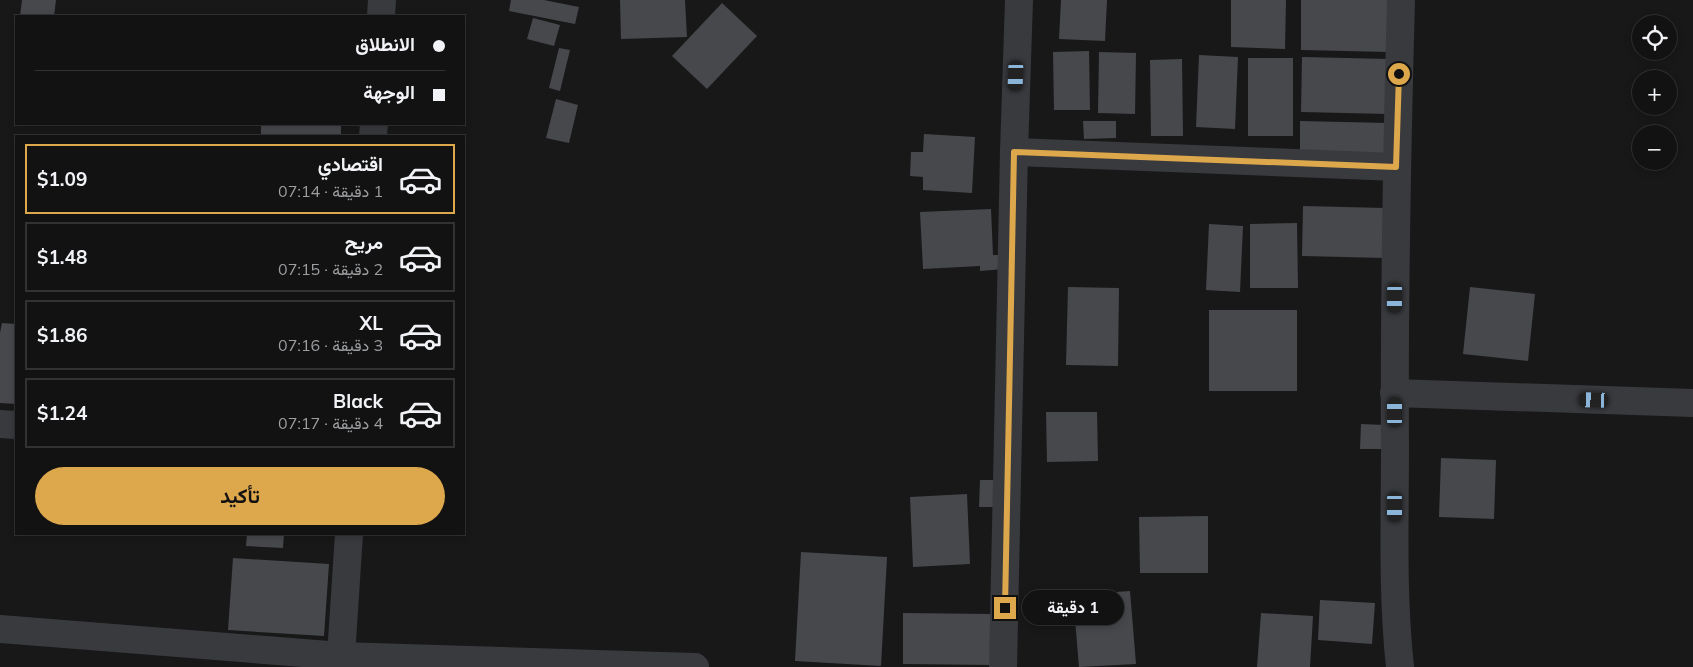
<!DOCTYPE html>
<html lang="ar">
<meta charset="utf-8">
<style>
body{margin:0;font-family:Mulish,Vazirmatn,sans-serif;background:#1f2021;color:#f1f3f6;direction:rtl;height:100vh;display:flex;flex-direction:column;font-size:19px;white-space:nowrap}
*{box-sizing:border-box;margin:0}
p{font-size:16px;color:#9c9ea0}
.icon{flex:none;width:28px;height:28px;fill:none;stroke:currentColor;stroke-width:2;stroke-linecap:round;stroke-linejoin:round}
.map{position:relative;flex:1;overflow:hidden;direction:ltr}
.details{position:absolute;left:15px;top:135px;width:450px;height:400px;display:flex;flex-direction:column;background:#121213;border-radius:0px;box-shadow:0 2px 8px #0003,0 0 0 1px #313233;direction:rtl}
.details>*{flex:none}
.top-card{position:absolute;left:15px;top:15px;width:450px;height:110px;border-radius:0px;box-shadow:0 2px 8px #0003,0 0 0 1px #313233;direction:rtl;display:grid;align-content:center;height:110px;padding:0 20px;background:#121213}
.buttons{position:absolute;left:1632px;top:15px;display:grid;gap:10px}
.buttons a{display:grid;place-items:center;width:45px;height:45px;border-radius:50%;background:#121213;box-shadow:0 2px 8px #0003,0 0 0 1px #313233;font-size:25px}
.end{position:absolute;width:22px;height:22px;margin:-11px;border:6px solid #dda74c;background:#111;box-shadow:0 0 0 2px #111}
.from{border-radius:50%}
.bubble{position:absolute;height:35px;border-radius:18px;background:#121213;box-shadow:0 2px 8px #0003,0 0 0 1px #313233;font-size:16px;font-weight:700;line-height:35px;text-align:center;direction:rtl}
.car{position:absolute;width:15px;height:30px;margin:-15px -8px;border-radius:6px;box-shadow:0 0 4px 1px #0007;background:linear-gradient(#222 24%,#8ab4d8 0 40%,#222 0 76%,#8ab4d8 0 86%,#222 0)}
.top-card b{display:flex;align-items:center;gap:18px;height:48px;font-size:19px}
.top-card b+b{border-top:1px solid #313233}
.top-card i{width:12px;height:12px;background:#f1f3f6}
ul{padding:9px 0 0;list-style:none}
li{display:flex;align-items:center;gap:15px;height:70px;margin:0 10px 8px;padding:0 10px;border:2px solid #313233;border-radius:0px}
li div{flex:1}
li b{display:block;font-size:19px}
li em{font-style:normal;font-weight:700}
li.current{border-color:#dda74c}
li>.icon{width:45px;height:45px;stroke-width:1.5}
.action{display:flex;gap:10px;margin-top:auto;padding:10px 20px}
.action a{flex:1;height:58px;border-radius:30px;background:#dda74c;color:#111;font-size:20px;font-weight:700;line-height:58px;text-align:center}
.map>svg:first-child{display:block}
.building{fill:#47484c}
.lines{fill:none;stroke-linecap:round;stroke-linejoin:round}
.minor{stroke:#393a3e;stroke-width:28}
.route{stroke:#dda74c;stroke-width:6}
</style>
<div class="map">
<svg width="1693" height="667" viewBox="0 0 1693 667">
<rect width="100%" height="100%" fill="#181819"/>
<g class="building">
<path d="M22 0H56L54 16H20Z"/>
<path d="M511 0H544L579 7 575 24 509 11Z"/>
<path d="M620 0H685L687 37 621 39Z"/>
<path d="M1061 0H1107L1105 41 1059 39Z"/>
<path d="M1231 0H1286L1285 49 1231 47Z"/>
<path d="M1301 0H1389V52L1301 50Z"/>
<path d="M722 3 757 36 707 89 672 56Z"/>
<path d="M533 18 560 25 554 46 527 39Z"/>
<path d="M559 48 570 50 560 91 549 88Z"/>
<path d="M1089 51 1090 110H1054L1053 52Z"/>
<path d="M1099 52 1136 53 1135 114 1098 113Z"/>
<path d="M1199 55 1238 57 1235 129 1196 127Z"/>
<path d="M1302 57 1390 59 1388 114 1301 112Z"/>
<rect x="1248" y="58" width="45" height="78"/>
<path d="M1182 59 1183 136H1151L1150 60Z"/>
<path d="M556 99 578 105 569 143 546 138Z"/>
<path d="M1083 121H1116V138L1084 139Z"/>
<path d="M1300 121 1388 123 1387 155 1300 152Z"/>
<rect x="261" y="124" width="80" height="12"/>
<path d="M924 134 975 137 972 193 923 190V177L910 176 911 152H923Z"/>
<path d="M1303 206 1386 208 1385 258 1302 256Z"/>
<path d="M991 209 993 255H1004L1005 269 980 271V266L923 269 920 212Z"/>
<path d="M1297 223 1298 288H1250V224Z"/>
<path d="M1209 224 1243 226 1240 292 1206 290Z"/>
<path d="M1068 287 1119 288 1118 366 1066 365Z"/>
<path d="M1470 287 1535 294 1528 361 1463 354Z"/>
<rect x="1209" y="310" width="88" height="81"/>
<path d="M2 323 16 324V404L0 403V333Z"/>
<path d="M1046 412H1097L1098 461 1047 462Z"/>
<path d="M1361 424 1385 425 1384 449H1360Z"/>
<path d="M1441 458 1496 460 1494 519 1439 517Z"/>
<path d="M980 480H1002L1001 507H979Z"/>
<path d="M967 494 970 564 913 567 910 497Z"/>
<path d="M1208 516V573H1140L1139 517Z"/>
<path d="M247 534H284L283 548 246 546Z"/>
<path d="M801 552 887 557 881 666 795 661Z"/>
<path d="M233 558 329 564 324 636 228 630Z"/>
<path d="M1130 591 1136 664 1079 667 1073 595Z"/>
<path d="M1320 600 1375 603 1372 644 1318 640Z"/>
<path d="M903 613 993 614V665L903 664Z"/>
<path d="M1261 613 1313 616 1310 667H1257Z"/>
</g>
<g class="lines">
<g class="minor">
<path d="M381 16 382 0"/>
<path d="M373 136 374 124"/>
<path d="M1014 152 1397 167"/>
<path d="M1394 393 1693 403"/>
<path d="M0 424 16 425"/>
<path d="M0 629 341 656 695 667"/>
<path d="M341 656 349 534"/>
<path d="M1003 667 1014 152 1019 0"/>
<path d="M1400 667C1392 594 1395 520 1395 447 1394 298 1397 149 1401 0"/>
</g>
</g>
<g class="lines">
<path class="route" d="M1005 608 1014 152 1396 167 1399 74"/>
</g>
</svg>
<div class="buttons">
<a><svg class="icon" aria-label="locate" viewBox="0 0 24 24"><circle cx="12" cy="12" r="6"/><path d="M12 2v4M12 18v4M2 12h4M18 12h4"/></svg></a>
<a>+</a>
<a>−</a>
</div>
<i class="end from" style="left:1399px;top:74px"></i>
<i class="end" style="left:1005px;top:608px"></i>
<div class="bubble" style="left:1022px;top:590px;width:102px">1 دقيقة</div>
<i class="car" style="left:1016px;top:76px;rotate:182deg"></i>
<i class="car" style="left:1395px;top:298px;rotate:181deg"></i>
<i class="car" style="left:1594px;top:400px;rotate:272deg"></i>
<i class="car" style="left:1395px;top:412px;rotate:0deg"></i>
<i class="car" style="left:1395px;top:507px;rotate:180deg"></i>
<div class="top-card">
<b><i class="from"></i>الانطلاق</b>
<b><i></i>الوجهة</b>
</div>
<section class="details">
<ul>
<li class="current"><svg class="icon" aria-label="car" viewBox="0 0 24 24"><path d="M5 17H2v-5l4-1 3-4h7l3 4 3 1v5h-3M9 17h6M6 11h13"/><circle cx="7" cy="17" r="2"/><circle cx="17" cy="17" r="2"/></svg><div><b>اقتصادي</b><p>1 دقيقة · 07:14</p></div><em>$1.09</em></li>
<li><svg class="icon" aria-label="car" viewBox="0 0 24 24"><path d="M5 17H2v-5l4-1 3-4h7l3 4 3 1v5h-3M9 17h6M6 11h13"/><circle cx="7" cy="17" r="2"/><circle cx="17" cy="17" r="2"/></svg><div><b>مريح</b><p>2 دقيقة · 07:15</p></div><em>$1.48</em></li>
<li><svg class="icon" aria-label="car" viewBox="0 0 24 24"><path d="M5 17H2v-5l4-1 3-4h7l3 4 3 1v5h-3M9 17h6M6 11h13"/><circle cx="7" cy="17" r="2"/><circle cx="17" cy="17" r="2"/></svg><div><b>XL</b><p>3 دقيقة · 07:16</p></div><em>$1.86</em></li>
<li><svg class="icon" aria-label="car" viewBox="0 0 24 24"><path d="M5 17H2v-5l4-1 3-4h7l3 4 3 1v5h-3M9 17h6M6 11h13"/><circle cx="7" cy="17" r="2"/><circle cx="17" cy="17" r="2"/></svg><div><b>Black</b><p>4 دقيقة · 07:17</p></div><em>$1.24</em></li>
</ul>
<div class="action"><a>تأكيد</a></div>
</section>
</div>
